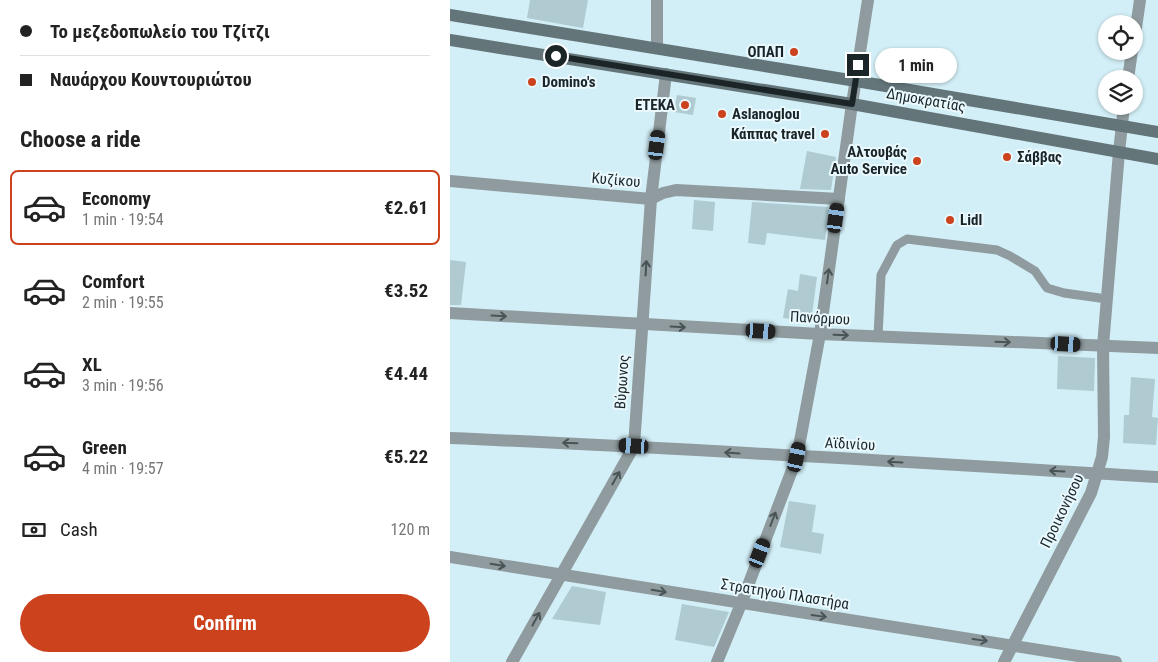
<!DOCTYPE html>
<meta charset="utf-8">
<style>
body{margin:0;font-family:"Roboto Condensed",sans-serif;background:#f2f2f2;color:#222;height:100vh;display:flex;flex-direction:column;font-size:19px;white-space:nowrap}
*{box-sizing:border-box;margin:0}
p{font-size:16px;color:#767676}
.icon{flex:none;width:28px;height:28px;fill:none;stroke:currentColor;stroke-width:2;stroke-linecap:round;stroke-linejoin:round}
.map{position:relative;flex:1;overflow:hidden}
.sheet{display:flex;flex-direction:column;background:#fff;width:450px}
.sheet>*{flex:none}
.guide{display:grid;align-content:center;height:110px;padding:0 20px;background:#fff}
.buttons{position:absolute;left:648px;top:15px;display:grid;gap:10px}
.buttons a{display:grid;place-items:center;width:45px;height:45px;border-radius:50%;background:#fff;box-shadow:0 1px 4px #0004;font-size:25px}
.end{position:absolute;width:22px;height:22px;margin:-11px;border:6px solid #1b2528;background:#fff;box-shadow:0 0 0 2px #fff}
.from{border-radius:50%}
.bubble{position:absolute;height:35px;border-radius:18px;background:#fff;box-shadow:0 1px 4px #0004;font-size:16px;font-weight:700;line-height:35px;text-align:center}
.car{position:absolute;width:15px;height:30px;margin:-15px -8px;border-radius:6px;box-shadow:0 0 4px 1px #0007;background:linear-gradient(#222 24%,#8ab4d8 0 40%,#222 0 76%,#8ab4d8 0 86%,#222 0)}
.guide b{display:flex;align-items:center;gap:18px;height:48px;font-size:19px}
.guide b+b{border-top:1px solid #e0e0e0}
.guide i{width:12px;height:12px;background:#222}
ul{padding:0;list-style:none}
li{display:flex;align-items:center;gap:15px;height:75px;margin:0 10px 8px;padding:0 10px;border:2px solid transparent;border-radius:8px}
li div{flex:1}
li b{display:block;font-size:19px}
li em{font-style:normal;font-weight:700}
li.on{border-color:#cb421d}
li>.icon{width:45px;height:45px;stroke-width:1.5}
h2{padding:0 20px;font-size:22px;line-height:60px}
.pay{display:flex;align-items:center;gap:12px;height:55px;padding:0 20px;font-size:19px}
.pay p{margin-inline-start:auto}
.primary-button{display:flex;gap:10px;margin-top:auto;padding:10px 20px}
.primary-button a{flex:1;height:58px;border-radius:30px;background:#cb421d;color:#fff;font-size:20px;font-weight:700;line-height:58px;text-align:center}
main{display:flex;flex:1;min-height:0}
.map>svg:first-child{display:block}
.building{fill:#afcad1}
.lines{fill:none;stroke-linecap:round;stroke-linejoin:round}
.lane{stroke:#8f9b9e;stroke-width:9}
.street{stroke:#8f9b9e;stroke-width:12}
.secondary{stroke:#64757a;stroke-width:12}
.oneway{stroke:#495457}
.route{stroke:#1b2528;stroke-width:6}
.poi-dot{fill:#cb421d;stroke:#e9f9fe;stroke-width:2}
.labels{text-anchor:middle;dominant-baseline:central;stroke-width:4;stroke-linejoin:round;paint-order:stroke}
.poi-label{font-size:15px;font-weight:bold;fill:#1b2528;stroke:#e9f9fe;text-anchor:end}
.street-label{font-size:15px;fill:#1b2528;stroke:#e9f9fe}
</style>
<main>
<section class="sheet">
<div class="guide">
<b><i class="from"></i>Το μεζεδοπωλείο του Τζίτζι</b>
<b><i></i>Ναυάρχου Κουντουριώτου</b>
</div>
<h2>Choose a ride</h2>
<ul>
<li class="on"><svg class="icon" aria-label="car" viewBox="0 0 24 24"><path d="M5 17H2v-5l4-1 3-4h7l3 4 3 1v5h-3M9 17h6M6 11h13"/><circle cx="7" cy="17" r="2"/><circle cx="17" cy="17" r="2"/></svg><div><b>Economy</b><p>1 min · 19:54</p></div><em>€2.61</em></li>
<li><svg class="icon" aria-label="car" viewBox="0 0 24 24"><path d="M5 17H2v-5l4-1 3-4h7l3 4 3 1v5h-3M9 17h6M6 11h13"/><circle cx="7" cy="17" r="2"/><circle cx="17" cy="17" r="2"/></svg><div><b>Comfort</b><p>2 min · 19:55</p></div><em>€3.52</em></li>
<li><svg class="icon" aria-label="car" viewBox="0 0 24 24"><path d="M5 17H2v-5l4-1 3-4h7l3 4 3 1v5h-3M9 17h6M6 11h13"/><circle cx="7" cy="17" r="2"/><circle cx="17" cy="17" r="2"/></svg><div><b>XL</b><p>3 min · 19:56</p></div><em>€4.44</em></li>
<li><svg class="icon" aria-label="car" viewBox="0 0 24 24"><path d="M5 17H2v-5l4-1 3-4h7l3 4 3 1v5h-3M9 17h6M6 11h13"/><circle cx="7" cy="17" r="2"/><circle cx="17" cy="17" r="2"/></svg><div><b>Green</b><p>4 min · 19:57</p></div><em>€5.22</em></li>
</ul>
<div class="pay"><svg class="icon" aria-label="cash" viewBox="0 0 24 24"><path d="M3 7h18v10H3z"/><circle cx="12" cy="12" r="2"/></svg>Cash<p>120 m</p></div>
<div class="primary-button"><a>Confirm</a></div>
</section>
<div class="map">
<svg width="708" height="662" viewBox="0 0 708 662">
<rect width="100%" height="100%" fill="#d2eef6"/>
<g class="building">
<path d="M80 0H138L133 28 77 18Z"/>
<path d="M227 95 246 98 243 115 224 112Z"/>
<path d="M357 151 386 157 381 190 350 189Z"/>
<path d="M244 200 265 202 263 231 242 229Z"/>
<path d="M302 202 378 207 377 210H379L375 240 317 233 315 245 298 243Z"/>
<path d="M0 260 16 262 11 305H0Z"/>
<path d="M350 274 367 277 361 322 333 318 338 289 348 291Z"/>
<path d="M608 356 645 358 644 391 607 389Z"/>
<path d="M681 377 705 379 702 417 708 418 706 445 673 443 674 415H679Z"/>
<path d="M339 501 366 505 362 532 374 534 371 554 330 547Z"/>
<path d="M122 586 156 592 150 625 102 619Z"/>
<path d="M232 604 279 612 264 647 225 640Z"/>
</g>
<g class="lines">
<path class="lane" d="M428 336 431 275 447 245 457 239 547 250 560 256 585 271 597 288 614 293 657 299"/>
<g class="street">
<path d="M684 42 690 0"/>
<path d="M207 48V0"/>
<path d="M678 79 682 51"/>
<path d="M0 181 201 199 213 193 226 190 389 199"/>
<path d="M0 313 370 334 708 348"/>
<path d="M0 438C236 448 472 463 708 477"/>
<path d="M0 557 666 662"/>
<path d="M62 662 184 446 201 199 216 74"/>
<path d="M267 662 291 604 347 457 370 334 402 104 418 0"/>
<path d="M554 662 641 493 652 457 654 437 653 346 669 152 674 106"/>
</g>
<g class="secondary">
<path d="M0 15 406 81 708 132"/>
<path d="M0 40 402 104 708 159"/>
</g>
</g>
<defs><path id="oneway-shaft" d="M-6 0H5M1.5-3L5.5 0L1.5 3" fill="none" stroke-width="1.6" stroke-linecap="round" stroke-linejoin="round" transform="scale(1.25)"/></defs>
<g class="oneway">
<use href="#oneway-shaft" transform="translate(196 268) rotate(-87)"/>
<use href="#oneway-shaft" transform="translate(378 276) rotate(-82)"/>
<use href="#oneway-shaft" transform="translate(49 316) rotate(3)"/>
<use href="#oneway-shaft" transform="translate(228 327) rotate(3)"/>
<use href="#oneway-shaft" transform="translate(391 335) rotate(2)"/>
<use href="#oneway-shaft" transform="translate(553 342) rotate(2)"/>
<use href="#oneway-shaft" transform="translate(120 443) rotate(-178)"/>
<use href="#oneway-shaft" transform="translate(282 453) rotate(-176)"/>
<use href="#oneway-shaft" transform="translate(445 462) rotate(-177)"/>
<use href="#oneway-shaft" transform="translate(607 471) rotate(-177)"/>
<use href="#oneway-shaft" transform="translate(166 478) rotate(-60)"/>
<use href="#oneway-shaft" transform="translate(323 519) rotate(-69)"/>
<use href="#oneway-shaft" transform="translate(48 565) rotate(9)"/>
<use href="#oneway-shaft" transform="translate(209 591) rotate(9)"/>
<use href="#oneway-shaft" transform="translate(369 616) rotate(8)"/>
<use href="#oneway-shaft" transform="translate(86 619) rotate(-61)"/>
<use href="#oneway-shaft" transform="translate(530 640) rotate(8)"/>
</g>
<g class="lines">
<path class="route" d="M106 56 402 104 408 65"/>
</g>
<g class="poi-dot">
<circle cx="344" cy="52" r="5"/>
<circle cx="82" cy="82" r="5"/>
<circle cx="235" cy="105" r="5"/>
<circle cx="272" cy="114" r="5"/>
<circle cx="375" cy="134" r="5"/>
<circle cx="557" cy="157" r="5"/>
<circle cx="467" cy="161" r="5"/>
<circle cx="500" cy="220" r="5"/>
</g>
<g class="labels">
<g class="poi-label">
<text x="334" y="52">ΟΠΑΠ</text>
<text x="92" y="82" text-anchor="start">Domino's</text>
<text x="225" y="105">ΕΤΕΚΑ</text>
<text x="282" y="114" text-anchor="start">Aslanoglou</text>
<text x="365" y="134">Κάππας travel</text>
<text x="457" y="152">Αλτουβάς<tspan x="457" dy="17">Auto Service</tspan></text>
<text x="567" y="157" text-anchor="start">Σάββας</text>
<text x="510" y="220" text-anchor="start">Lidl</text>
</g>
<g class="street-label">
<text transform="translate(476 100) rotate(10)">Δημοκρατίας</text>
<text transform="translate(166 180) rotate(5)">Κυζίκου</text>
<text transform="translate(370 318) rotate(3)">Πανόρμου</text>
<text transform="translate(172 382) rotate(-86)">Βύρωνος</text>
<text transform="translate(400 444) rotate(3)">Αϊδινίου</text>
<text transform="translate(612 511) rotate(-64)">Προικονήσου</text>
<text transform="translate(335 594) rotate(9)">Στρατηγού Πλαστήρα</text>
</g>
</g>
</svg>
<div class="buttons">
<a><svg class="icon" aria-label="locate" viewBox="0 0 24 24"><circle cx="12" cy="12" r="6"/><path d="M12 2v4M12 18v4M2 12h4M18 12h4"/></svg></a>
<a><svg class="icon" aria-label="layers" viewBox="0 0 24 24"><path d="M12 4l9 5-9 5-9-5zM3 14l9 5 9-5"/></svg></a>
</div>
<i class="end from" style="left:106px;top:56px"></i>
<i class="end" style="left:408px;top:65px"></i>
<div class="bubble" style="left:425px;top:48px;width:82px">1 min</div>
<i class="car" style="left:207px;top:145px;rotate:7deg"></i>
<i class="car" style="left:386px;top:218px;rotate:8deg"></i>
<i class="car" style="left:311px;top:331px;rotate:93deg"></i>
<i class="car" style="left:616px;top:344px;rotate:93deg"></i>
<i class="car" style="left:184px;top:446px;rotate:273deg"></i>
<i class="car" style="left:347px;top:457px;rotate:12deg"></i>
<i class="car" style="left:310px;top:553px;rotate:21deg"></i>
</div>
</main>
